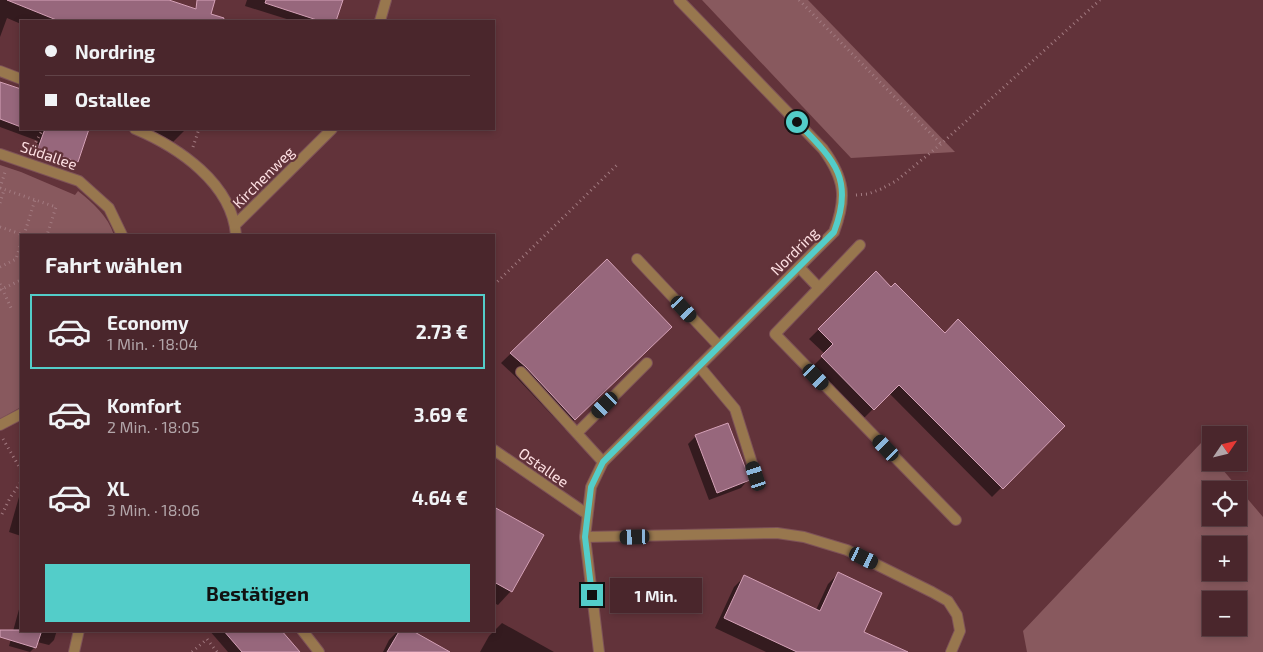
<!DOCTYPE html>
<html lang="de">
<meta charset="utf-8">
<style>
body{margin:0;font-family:"Exo 2",sans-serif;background:#512e34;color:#f1f3f6;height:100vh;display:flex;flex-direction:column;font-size:19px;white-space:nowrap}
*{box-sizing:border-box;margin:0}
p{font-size:16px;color:#b2a5a9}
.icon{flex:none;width:28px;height:28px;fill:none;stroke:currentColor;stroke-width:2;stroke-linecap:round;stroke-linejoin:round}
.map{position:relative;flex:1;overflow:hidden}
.drawer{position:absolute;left:20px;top:234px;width:475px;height:398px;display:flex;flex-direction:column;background:#4a262c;border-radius:0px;box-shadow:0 2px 8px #0003,0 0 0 1px #614348}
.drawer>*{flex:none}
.guide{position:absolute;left:20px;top:20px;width:475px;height:110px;border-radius:0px;box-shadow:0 2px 8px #0003,0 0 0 1px #614348;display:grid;align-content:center;height:110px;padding:0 25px;background:#4a262c}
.needle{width:32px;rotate:55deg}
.fabs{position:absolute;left:1202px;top:426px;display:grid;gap:10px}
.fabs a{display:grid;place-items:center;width:45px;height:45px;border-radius:0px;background:#4a262c;box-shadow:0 2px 8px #0003,0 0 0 1px #614348;font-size:25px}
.end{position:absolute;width:22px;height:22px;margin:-11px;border:6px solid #53cdc9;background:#111;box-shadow:0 0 0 2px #111}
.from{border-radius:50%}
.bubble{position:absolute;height:35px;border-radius:0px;background:#4a262c;box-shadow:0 2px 8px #0003,0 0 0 1px #614348;font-size:16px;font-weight:700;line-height:35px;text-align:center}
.car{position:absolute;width:15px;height:30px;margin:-15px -8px;border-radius:6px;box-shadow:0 0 4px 1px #0007;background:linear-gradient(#222 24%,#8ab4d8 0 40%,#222 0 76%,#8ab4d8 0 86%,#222 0)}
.guide b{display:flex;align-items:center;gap:18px;height:48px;font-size:19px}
.guide b+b{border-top:1px solid #614348}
.guide i{width:12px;height:12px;background:#f1f3f6}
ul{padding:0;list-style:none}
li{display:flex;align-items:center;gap:15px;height:75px;margin:0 10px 8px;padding:0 15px;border:2px solid transparent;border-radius:0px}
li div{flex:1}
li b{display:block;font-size:19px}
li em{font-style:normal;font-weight:700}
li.active{border-color:#53cdc9}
li>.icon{width:45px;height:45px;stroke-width:1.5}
h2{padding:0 25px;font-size:22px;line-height:60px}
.action{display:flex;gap:10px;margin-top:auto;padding:10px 25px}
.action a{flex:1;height:58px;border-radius:0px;background:#53cdc9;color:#111;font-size:20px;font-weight:700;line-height:58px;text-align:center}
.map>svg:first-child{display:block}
.green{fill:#88595e;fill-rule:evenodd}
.shadow{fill:#0007}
.building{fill:#97677c;stroke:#d5a1b7}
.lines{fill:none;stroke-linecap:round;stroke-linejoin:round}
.service-casing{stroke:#7e5258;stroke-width:12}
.path{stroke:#a37b81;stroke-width:3;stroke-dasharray:1 4;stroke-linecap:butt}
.service{stroke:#98774e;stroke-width:10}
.route{stroke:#53cdc9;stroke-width:6}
.labels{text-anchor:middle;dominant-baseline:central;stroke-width:4.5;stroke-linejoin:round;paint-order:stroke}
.street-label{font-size:15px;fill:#fee0e3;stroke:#62333a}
</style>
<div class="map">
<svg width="1263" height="652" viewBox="0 0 1263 652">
<rect width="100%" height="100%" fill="#62333a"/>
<g class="green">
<path d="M702 0H808L955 152 851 158Z"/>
<path d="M0 165 21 172 75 195 78 191C93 203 108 216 114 235H21V407L0 419Z"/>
<path d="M1201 443 1211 456V462L1217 463 1263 517V652H1027L1023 631ZM1211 490H1239V518H1211ZM1211 545H1239V572H1211ZM1211 600H1239V628H1211Z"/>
</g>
<g class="shadow">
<path d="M0 0H165L209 15 207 21H21V24L7 18 0 37Z"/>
<path d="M247 0H342L334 21H293L245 6Z"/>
<path d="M0 83 21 91V129H88L76 161 70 167 33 154 38 141 0 127Z"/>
<path d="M135 129H186L173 142Z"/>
<path d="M607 261 671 327 565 429 516 377 501 363Z"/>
<path d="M876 273 891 288 945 335 1063 426 992 497 889 393 864 418 812 367 825 354 809 339Z"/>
<path d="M727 424 748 480 741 488 709 500 688 444 696 436Z"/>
<path d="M21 490V536L9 532Z"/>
<path d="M494 509 542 535 511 591 498 605 494 603Z"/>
<path d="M838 574 863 632 905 652H766L715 628 734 587 744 577 816 610 828 584Z"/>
<path d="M21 602V630H57L54 640 49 645 37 642 35 647 30 652 9 646Z"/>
<path d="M502 623 554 652H480L489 636Z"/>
<path d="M209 630H279L298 652H228Z"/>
<path d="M399 630H409L448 652H383L389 640Z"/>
</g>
<g class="building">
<path d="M7 0H169L196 9 197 0H215L211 14 224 18 223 21H59Z"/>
<path d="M266 0H343L336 21H320L265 3Z"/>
<path d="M0 82 21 89V127L0 119Z"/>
<path d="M45 129H89L78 162 38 148Z"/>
<path d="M607 259 672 327 575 420 526 367 510 353Z"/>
<path d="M876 271 891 287 895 283 945 333 958 319 1065 426 1003 489 899 385 874 410 821 356 833 344 818 329Z"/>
<path d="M728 423 750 480 717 493 695 435Z"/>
<path d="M494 507 544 535 512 592 494 582Z"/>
<path d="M838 572 882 593 864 632 908 652H797L724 618 744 575 820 611Z"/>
<path d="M0 630H42L36 648 0 637Z"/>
<path d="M223 630H281L300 652H242Z"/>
<path d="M400 630H411L450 652H387Z"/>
</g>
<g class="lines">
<g class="service-casing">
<g id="service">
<path d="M380 21 386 0"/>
<path d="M0 71 21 79"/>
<path d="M135 129C178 147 232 183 236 235"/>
<path d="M0 154 79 181 109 208 122 235"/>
<path d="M235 225 332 129"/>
<path d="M637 259 719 346"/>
<path d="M799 267 819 288 775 334 956 520"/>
<path d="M819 288 860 245"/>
<path d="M699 366 735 409 756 476"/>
<path d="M521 372 603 462"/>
<path d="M0 425 21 414"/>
<path d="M577 433 647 363"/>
<path d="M494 450 587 514"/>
<path d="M585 537 777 533 804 537 847 550 932 592 948 601 957 615 960 631 951 652"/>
<path d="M302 630 319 652"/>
<path d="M74 652 79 630"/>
<path d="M599 652 585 537 591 487 603 462 834 232C847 198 845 179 823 149L679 0"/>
</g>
</g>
<g class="path">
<path d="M799 0 941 144"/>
<path d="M193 147 199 129"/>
<path d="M31 151 43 129"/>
<path d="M0 188 56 207 47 235"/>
<path d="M0 188 5 172"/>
<path d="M856 195 868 194 881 189 896 181 941 144 1100 0"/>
<path d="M0 203 4 190"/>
<path d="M0 227 24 235"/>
<path d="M24 235 35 200"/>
<path d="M0 267 16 259 21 243"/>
<path d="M0 284 12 310"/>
<path d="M494 285 619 163"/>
<path d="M0 290 21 280"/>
<path d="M3 439 21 470"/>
<path d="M2 514 10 498 21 482"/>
<path d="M192 652 207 639 217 652"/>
</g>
<use href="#service" class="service"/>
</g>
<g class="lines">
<path class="route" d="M592 595 585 537 591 487 603 462 834 232C855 178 833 159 797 122"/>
</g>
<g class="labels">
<g class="street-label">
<text transform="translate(49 155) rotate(19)">Südallee</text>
<text transform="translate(263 177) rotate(-45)">Kirchenweg</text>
<text transform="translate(794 251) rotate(-45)">Nordring</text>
<text transform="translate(544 467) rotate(35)">Ostallee</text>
</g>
</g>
</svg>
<div class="fabs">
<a><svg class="needle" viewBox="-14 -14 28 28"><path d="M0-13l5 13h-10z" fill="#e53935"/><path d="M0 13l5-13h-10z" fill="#b2a5a9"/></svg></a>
<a><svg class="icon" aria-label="locate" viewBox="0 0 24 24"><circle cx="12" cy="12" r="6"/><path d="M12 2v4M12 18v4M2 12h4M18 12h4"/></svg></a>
<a>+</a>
<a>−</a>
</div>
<i class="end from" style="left:797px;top:122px"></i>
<i class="end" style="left:592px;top:595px"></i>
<div class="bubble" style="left:610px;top:578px;width:92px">1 Min.</div>
<i class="car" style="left:684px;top:309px;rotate:137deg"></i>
<i class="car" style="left:816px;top:377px;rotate:136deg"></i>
<i class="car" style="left:605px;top:405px;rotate:225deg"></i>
<i class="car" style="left:886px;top:448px;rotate:316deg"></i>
<i class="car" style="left:756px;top:476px;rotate:342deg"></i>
<i class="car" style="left:635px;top:537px;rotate:268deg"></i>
<i class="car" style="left:864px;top:558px;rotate:116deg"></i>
<div class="guide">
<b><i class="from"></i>Nordring</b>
<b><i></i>Ostallee</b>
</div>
<section class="drawer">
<h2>Fahrt wählen</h2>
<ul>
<li class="active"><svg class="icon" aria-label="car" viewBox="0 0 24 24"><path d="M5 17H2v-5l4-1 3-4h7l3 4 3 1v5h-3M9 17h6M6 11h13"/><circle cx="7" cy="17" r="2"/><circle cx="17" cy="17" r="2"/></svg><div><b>Economy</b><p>1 Min. · 18:04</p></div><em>2.73 €</em></li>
<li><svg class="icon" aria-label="car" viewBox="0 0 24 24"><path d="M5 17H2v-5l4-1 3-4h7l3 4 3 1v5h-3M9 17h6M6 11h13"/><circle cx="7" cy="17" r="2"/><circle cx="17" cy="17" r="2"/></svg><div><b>Komfort</b><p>2 Min. · 18:05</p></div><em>3.69 €</em></li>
<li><svg class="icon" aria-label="car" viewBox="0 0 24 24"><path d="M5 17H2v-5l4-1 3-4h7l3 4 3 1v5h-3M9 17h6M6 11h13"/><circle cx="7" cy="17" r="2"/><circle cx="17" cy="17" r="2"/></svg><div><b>XL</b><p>3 Min. · 18:06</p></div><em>4.64 €</em></li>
</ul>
<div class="action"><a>Bestätigen</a></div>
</section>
</div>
